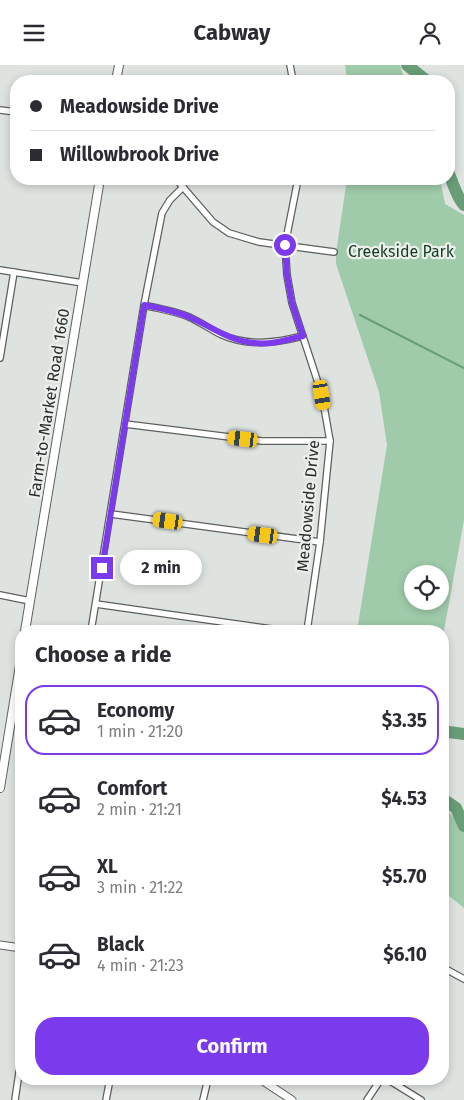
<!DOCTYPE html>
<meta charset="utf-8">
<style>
body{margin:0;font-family:"Fira Sans",sans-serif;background:#f7f7f7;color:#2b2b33;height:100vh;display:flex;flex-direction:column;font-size:19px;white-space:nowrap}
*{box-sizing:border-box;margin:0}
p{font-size:16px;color:#7c7c81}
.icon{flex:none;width:28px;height:28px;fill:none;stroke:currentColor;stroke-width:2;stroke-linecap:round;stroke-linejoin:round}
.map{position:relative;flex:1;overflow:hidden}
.drawer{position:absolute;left:15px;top:560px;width:434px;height:460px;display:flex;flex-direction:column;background:#fff;border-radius:20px;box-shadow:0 2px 8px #0003}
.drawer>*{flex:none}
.guide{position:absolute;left:10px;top:10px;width:445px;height:110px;border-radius:20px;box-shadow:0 2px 8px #0003;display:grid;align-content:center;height:110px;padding:0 20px;background:#fff}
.controls{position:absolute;left:404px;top:500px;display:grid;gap:10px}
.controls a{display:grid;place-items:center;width:45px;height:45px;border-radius:50%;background:#fff;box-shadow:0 2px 8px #0003;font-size:25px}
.end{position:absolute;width:22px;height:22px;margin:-11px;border:6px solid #7c3aed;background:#fff;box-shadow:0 0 0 2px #fff}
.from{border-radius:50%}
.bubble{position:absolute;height:35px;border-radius:18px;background:#fff;box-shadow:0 2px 8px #0003;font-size:16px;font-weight:700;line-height:35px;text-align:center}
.car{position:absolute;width:15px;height:30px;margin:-15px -8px;border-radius:6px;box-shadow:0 0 4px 1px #0007;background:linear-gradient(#f5c518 24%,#345 0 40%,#f5c518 0 76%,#345 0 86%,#f5c518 0)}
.guide b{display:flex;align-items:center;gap:18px;height:48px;font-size:19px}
.guide b+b{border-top:1px solid #e1e1e2}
.guide i{width:12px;height:12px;background:#2b2b33}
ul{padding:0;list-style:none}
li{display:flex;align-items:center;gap:15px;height:70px;margin:0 10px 8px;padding:0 10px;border:2px solid transparent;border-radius:20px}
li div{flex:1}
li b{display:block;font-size:19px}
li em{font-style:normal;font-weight:700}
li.active{border-color:#7c3aed}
li>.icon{width:45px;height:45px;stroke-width:1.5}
h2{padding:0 20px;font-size:22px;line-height:60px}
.action{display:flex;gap:10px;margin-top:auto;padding:10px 20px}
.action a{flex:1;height:58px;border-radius:20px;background:#7c3aed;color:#fff;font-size:20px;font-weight:700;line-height:58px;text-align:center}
header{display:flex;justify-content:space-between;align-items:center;height:65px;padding:0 20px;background:#fff;font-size:22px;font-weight:700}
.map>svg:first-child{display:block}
.green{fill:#9fcbaa;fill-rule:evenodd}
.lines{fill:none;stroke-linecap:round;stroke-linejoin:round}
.stream{stroke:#689d77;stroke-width:2}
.river{stroke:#689d77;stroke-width:12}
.minor-casing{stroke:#5d605d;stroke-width:8}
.tertiary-casing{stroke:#5d605d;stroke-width:9}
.secondary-casing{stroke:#5d605d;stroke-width:10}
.minor{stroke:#fff;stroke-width:5.5}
.tertiary{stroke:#fff;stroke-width:7}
.secondary{stroke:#fff;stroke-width:8}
.route{stroke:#7c3aed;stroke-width:6}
.labels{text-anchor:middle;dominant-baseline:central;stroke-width:4.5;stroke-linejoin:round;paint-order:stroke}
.park-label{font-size:16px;fill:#143d23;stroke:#ecf0ed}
.street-label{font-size:16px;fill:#2b2d2c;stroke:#ecf0ed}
</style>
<header><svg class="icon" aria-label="menu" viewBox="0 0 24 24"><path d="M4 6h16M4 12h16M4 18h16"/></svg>Cabway<svg class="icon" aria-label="person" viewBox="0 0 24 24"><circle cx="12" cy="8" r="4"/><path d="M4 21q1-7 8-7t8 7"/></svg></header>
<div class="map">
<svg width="464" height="1035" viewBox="0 0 464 1035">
<rect width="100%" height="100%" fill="#dfe3e0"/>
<g class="green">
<path d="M345 0H400L403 10 414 16H347Z"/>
<path d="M347 114H440L445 139 464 150V455L443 571 442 566H357L387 380 379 327 336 199V188ZM412 509H440V536H412Z"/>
<path d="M443 740 464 765V843L443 826Z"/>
</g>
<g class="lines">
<path class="stream" d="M360 250 464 303"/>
<g class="river">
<path d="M407 0 427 16"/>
<path d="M449 109C454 120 456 131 464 140"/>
<path d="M442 670 449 667 464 669"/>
<path d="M442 731 443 734 456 743 464 761"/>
</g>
<g class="minor-casing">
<g id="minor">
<path d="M290 0 293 16"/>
<path d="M0 45 16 47"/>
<path d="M176 114 213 157 229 168 259 177 334 187"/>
<path d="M298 114 285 180 287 210 292 238 322 330 330 376 320 477 307 566"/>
<path d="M0 205 83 218"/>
<path d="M144 240C160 244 175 246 189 252 200 257 210 264 220 269 248 282 275 278 303 271"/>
<path d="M0 293 14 207"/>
<path d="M125 359 262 376H330"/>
<path d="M111 449 320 477"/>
<path d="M0 530 30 536"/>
<path d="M96 539 286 566"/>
<path d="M91 566 144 240 162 148 170 135 183 122"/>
<path d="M442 902 464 914"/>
<path d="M387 1014 421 1035"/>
<path d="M15 1035 21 994"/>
<path d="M106 1035 110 1014"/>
<path d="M203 1035 208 1014"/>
<path d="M367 1035 381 1014"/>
</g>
</g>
<g class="tertiary-casing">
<g id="tertiary">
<path d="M0 880 21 883"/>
<path d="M260 1014 292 1035"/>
</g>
</g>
<g class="secondary-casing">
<g id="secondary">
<path d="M116 16 119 0"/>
<path d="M25 566 100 114"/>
<path d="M0 723 21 594"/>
</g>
</g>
<use href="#minor" class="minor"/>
<use href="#tertiary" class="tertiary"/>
<use href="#secondary" class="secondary"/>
</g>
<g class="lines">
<path class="route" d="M102 503 144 240C160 243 175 246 189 252 211 261 229 276 254 278 270 280 287 275 303 271L292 238 287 210 285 180"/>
</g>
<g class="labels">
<g class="park-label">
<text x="401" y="186">Creekside Park</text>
</g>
<g class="street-label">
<text transform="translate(49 338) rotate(-81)">Farm-to-Market Road 1660</text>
<text transform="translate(308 441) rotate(-85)">Meadowside Drive</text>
</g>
</g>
</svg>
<div class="controls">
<a><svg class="icon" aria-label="locate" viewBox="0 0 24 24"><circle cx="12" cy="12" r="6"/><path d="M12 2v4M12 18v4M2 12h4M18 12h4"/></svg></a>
</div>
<i class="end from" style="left:285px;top:180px"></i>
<i class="end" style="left:102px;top:503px"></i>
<div class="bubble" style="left:120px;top:485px;width:82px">2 min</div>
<i class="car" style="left:322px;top:330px;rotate:171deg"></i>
<i class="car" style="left:243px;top:374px;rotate:277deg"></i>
<i class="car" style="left:168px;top:456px;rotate:278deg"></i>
<i class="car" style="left:263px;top:470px;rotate:278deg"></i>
<div class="guide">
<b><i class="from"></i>Meadowside Drive</b>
<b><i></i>Willowbrook Drive</b>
</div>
<section class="drawer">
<h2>Choose a ride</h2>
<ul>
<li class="active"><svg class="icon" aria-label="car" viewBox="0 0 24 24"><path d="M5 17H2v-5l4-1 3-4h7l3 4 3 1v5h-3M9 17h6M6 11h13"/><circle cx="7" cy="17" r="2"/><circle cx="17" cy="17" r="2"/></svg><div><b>Economy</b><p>1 min · 21:20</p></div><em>$3.35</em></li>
<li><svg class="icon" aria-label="car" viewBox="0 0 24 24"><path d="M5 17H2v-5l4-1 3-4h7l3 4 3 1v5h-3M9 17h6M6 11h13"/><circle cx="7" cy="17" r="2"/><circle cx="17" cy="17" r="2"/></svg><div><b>Comfort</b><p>2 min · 21:21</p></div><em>$4.53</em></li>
<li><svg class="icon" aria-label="car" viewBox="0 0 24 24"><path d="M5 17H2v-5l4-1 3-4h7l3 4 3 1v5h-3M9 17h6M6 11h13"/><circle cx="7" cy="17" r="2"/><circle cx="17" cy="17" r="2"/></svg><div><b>XL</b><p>3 min · 21:22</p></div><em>$5.70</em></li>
<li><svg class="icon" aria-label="car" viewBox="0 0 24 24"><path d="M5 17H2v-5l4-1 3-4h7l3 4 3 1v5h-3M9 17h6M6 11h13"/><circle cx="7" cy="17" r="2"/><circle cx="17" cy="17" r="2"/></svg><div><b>Black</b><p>4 min · 21:23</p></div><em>$6.10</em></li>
</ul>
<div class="action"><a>Confirm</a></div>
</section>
</div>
